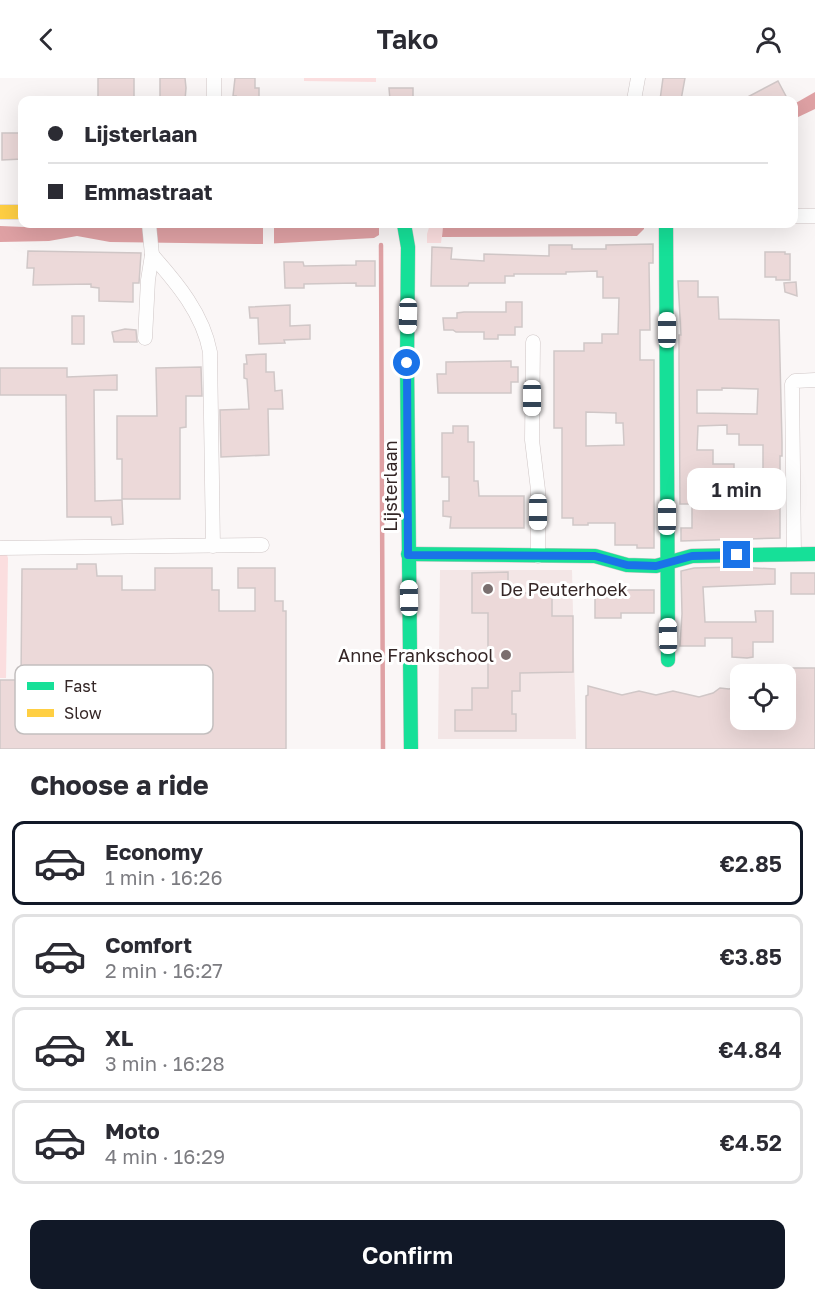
<!DOCTYPE html>
<meta charset="utf-8">
<style>
body{margin:0;font-family:"Golos Text",sans-serif;background:#f2f2f3;color:#2b2b33;height:100vh;display:flex;flex-direction:column;font-size:22px;white-space:nowrap}
*{box-sizing:border-box;margin:0}
p{font-size:20px;color:#7c7c81}
.icon{flex:none;width:33px;height:33px;fill:none;stroke:currentColor;stroke-width:2;stroke-linecap:round;stroke-linejoin:round}
.map{position:relative;height:671px;overflow:hidden}
.drawer{display:flex;flex-direction:column;background:#fff;flex:1}
.drawer>*{flex:none}
.banner{position:absolute;left:18px;top:18px;width:780px;height:132px;border-radius:12px;box-shadow:0 6px 24px #0002;display:grid;align-content:center;height:132px;padding:0 30px;background:#fff}
.fabs{position:absolute;left:730px;top:586px;display:grid;gap:12px}
.fabs a{display:grid;place-items:center;width:66px;height:66px;border-radius:12px;background:#fff;box-shadow:0 6px 24px #0002;font-size:30px}
.end{position:absolute;width:27px;height:27px;margin:-14px;border:8px solid #1a73e8;background:#fff;box-shadow:0 0 0 3px #fff}
.from{border-radius:50%}
.bubble{position:absolute;height:42px;border-radius:12px;background:#fff;box-shadow:0 6px 24px #0002;font-size:20px;font-weight:600;line-height:42px;text-align:center}
.car{position:absolute;width:18px;height:36px;margin:-18px -9px;border-radius:8px;box-shadow:0 0 4px 2px #0007;background:linear-gradient(#fff 24%,#345 0 40%,#fff 0 76%,#345 0 86%,#fff 0)}
.banner b{display:flex;align-items:center;gap:21px;height:57px;font-size:22px}
.banner b+b{border-top:2px solid #e1e1e2}
.banner i{width:15px;height:15px;background:#2b2b33}
ul{padding:0;list-style:none}
li{display:flex;align-items:center;gap:18px;height:84px;margin:0 12px 9px;padding:0 18px;border:3px solid #e1e1e2;border-radius:12px}
li div{flex:1}
li b{display:block;font-size:22px}
li em{font-style:normal;font-weight:600}
li.current{border-color:#111827}
li>.icon{width:54px;height:54px;stroke-width:1.5}
h2{padding:0 30px;font-size:27px;line-height:72px}
.button{display:flex;gap:12px;margin-top:auto;padding:12px 30px}
.button a{flex:1;height:69px;border-radius:12px;background:#111827;color:#fff;font-size:24px;font-weight:600;line-height:69px;text-align:center}
header{display:flex;justify-content:space-between;align-items:center;height:78px;padding:0 30px;background:#fff;font-size:27px;font-weight:600}
.map>svg:first-child{display:block}
.built{fill:#f3e6e6}
.green{fill:#fbdedf}
.water{fill:#dfa1a4}
.pier{fill:#faf6f6}
.lines{fill:none;stroke-linecap:round;stroke-linejoin:round}
.stream{stroke:#dfa1a4;stroke-width:4.5}
.building{fill:#ecd9d9;stroke:#d0c7c7;stroke-width:1.5;fill-rule:evenodd}
.street-casing{stroke:#cfc6c6;stroke-width:15}
.fast-casing{stroke:#cfc6c6;stroke-width:15}
.slow-casing{stroke:#cfc6c6;stroke-width:15}
.street{stroke:#fefefe;stroke-width:14}
.fast{stroke:#16e098;stroke-width:14}
.slow{stroke:#ffcf43;stroke-width:14}
.route{stroke:#1a73e8;stroke-width:8}
.poi-dot{fill:#7a6f6f;stroke:#fff;stroke-width:2}
.labels{text-anchor:middle;dominant-baseline:central;stroke-width:6;stroke-linejoin:round;paint-order:stroke}
.street-label{font-size:18px;fill:#352727;stroke:#fff}
.poi-label{font-size:18px;fill:#352727;stroke:#fff;text-anchor:start}
.key{fill:#fff;stroke:#c2bebe;stroke-width:1.5}
.key-label{font-size:16px;fill:#352727}
</style>
<header><svg class="icon" aria-label="back" viewBox="0 0 24 24"><path d="M15 5l-7 7 7 7"/></svg>Tako<svg class="icon" aria-label="person" viewBox="0 0 24 24"><circle cx="12" cy="8" r="4"/><path d="M4 21q1-7 8-7t8 7"/></svg></header>
<div class="map">
<svg width="815" height="671" viewBox="0 0 815 671">
<rect width="100%" height="100%" fill="#faf6f6"/>
<path class="built" d="M440 492H572L576 661H438Z"/>
<g class="green">
<path d="M304 0H376V4L304 3Z"/>
<path d="M430 146H447L443 148 441 165H427V156Z"/>
<path d="M0 474 7 477 8 480 6 600H0Z"/>
</g>
<g class="water">
<path d="M815 14V31L794 41V26Z"/>
<path d="M60 146 135 147 137 149 235 146H375L379 148V157L374 160 263 166 110 164 77 158 49 163 0 164V148L25 149Z"/>
<path d="M447 146 644 147V151L637 158 442 159 443 148Z"/>
</g>
<rect class="pier" x="263" y="146" width="11" height="22"/>
<g class="lines">
<path class="stream" d="M381 167 383 671"/>
</g>
<g class="building">
<rect x="98" y="0" width="36" height="22"/>
<path d="M160 0H185L186 10 185 22H160Z"/>
<path d="M235 0H255V10H259V22H236V18H233Z"/>
<path d="M663 0H685L681 22H660Z"/>
<path d="M778 3 788 22H742Z"/>
<path d="M389 10H413V22H390Z"/>
<path d="M2 55H21L22 81 2 82Z"/>
<path d="M653 166V185H649L650 252H640V282H654V470H637V467H615V445H588V447H573V440H562V350H554V273H584V265H602V256H618L619 220H603V199H597V193L566 194V196H514V198H505V205H469L468 208H431L432 169 452 170 451 181 484 183V176L549 178V167H572V171H606V167ZM586 334 616 335V345H623L624 367 586 368Z"/>
<path d="M28 173 141 175 139 205H133V224L99 223V210L91 209V206L33 207 34 190H27Z"/>
<path d="M765 174H785V176H790V202H776V199H765Z"/>
<path d="M356 183H375V208H356V205L304 206V210H285L284 184H303L304 188 356 187Z"/>
<path d="M678 203H698V219H718L719 241 779 242 782 364V378H780V460L681 463V450H692V426H680L679 284V257H681ZM722 310 758 311 757 336 697 335V312H722ZM727 347V356H739V367H763V392H734V386H713V372H697L698 348Z"/>
<path d="M796 204 797 218 785 214 784 205Z"/>
<path d="M506 224H522V249H515V257H498V261H484V254H456L453 252H444L443 240H457V235L464 234H506Z"/>
<path d="M290 227V248L310 247V261L284 262 285 265 259 266 258 240H250L249 229Z"/>
<rect x="72" y="238" width="12" height="28"/>
<path d="M125 251 136 252 137 264H114L112 254Z"/>
<path d="M266 276V294H274L275 313 282 312 283 331H268L269 377 221 379 220 332 249 331 247 301 244 300V286H247L246 277Z"/>
<path d="M511 283V289H518V304H511V315H438L437 296H446V284Z"/>
<path d="M201 289 202 318H186V349L180 350V421H122V381H117V338H157L156 290Z"/>
<path d="M0 290H67V299L117 297V312H94L95 423 122 422 123 446 112 447 111 439H67L66 317H0Z"/>
<path d="M453 348H468V364H474V403H478L479 418H524V450H450L451 439 443 438V423H449V399H442V355H453Z"/>
<path d="M77 486H96L97 498H122V512H155V490H212V512H219V533H255V510H238V490H275V523H283V533H286V671H0V602H21L22 491H77Z"/>
<path d="M734 489 775 491V506L703 509 705 544H756L755 533H773V564H753V579L747 580 732 579V560H705V568H680L682 536 681 493 694 490Z"/>
<path d="M508 494V515H552V538H573V594L520 595V613H512V636H516V653H455V632H472V610H488V535H472V495Z"/>
<rect x="791" y="495" width="24" height="21"/>
<path d="M595 512H654V535H621V540H595Z"/>
<path d="M785 590H815V671H586V618L588 617V608L622 617 639 613 656 617 673 613 699 619 713 615 720 610 729 611 737 609V613H741V642H786Z"/>
</g>
<g class="lines">
<g class="street-casing">
<g id="street">
<path d="M214 0V22"/>
<path d="M634 22 638 0"/>
<path d="M794 138H815"/>
<path d="M152 177C177 205 203 236 210 274L213 468"/>
<path d="M145 260 148 202 152 177 149 146"/>
<path d="M533 264 532 362 538 412V478"/>
<path d="M0 470 262 467"/>
<path d="M794 476 792 306 795 303 815 302"/>
</g>
</g>
<g class="fast-casing">
<g id="fast">
<path d="M404 146 408 169 407 285 411 671"/>
<path d="M666 146 668 582"/>
<path d="M408 476 595 478 627 487 656 488 692 478 815 476"/>
</g>
</g>
<g class="slow-casing">
<path id="slow" d="M0 134H22"/>
</g>
<use href="#street" class="street"/>
<use href="#fast" class="fast"/>
<use href="#slow" class="slow"/>
</g>
<g class="lines">
<path class="route" d="M407 285 408 477 595 478 627 487 656 488 692 478 737 477"/>
</g>
<g class="poi-dot">
<circle cx="488" cy="511" r="6"/>
<circle cx="506" cy="577" r="6"/>
</g>
<g class="labels">
<g class="street-label">
<text transform="translate(390 408) rotate(-90)">Lijsterlaan</text>
</g>
<g class="poi-label">
<text x="500" y="511">De Peuterhoek</text>
<text x="494" y="577" text-anchor="end">Anne Frankschool</text>
</g>
</g>
<rect x="15" y="587" width="198" height="69" rx="9" class="key"/>
<rect x="27" y="604" width="27" height="8" fill="#16e098"/>
<rect x="27" y="631" width="27" height="8" fill="#ffcf43"/>
<g class="key-label">
<text x="64" y="614">Fast</text>
<text x="64" y="641">Slow</text>
</g>
</svg>
<div class="fabs">
<a><svg class="icon" aria-label="locate" viewBox="0 0 24 24"><circle cx="12" cy="12" r="6"/><path d="M12 2v4M12 18v4M2 12h4M18 12h4"/></svg></a>
</div>
<i class="end from" style="left:407px;top:285px"></i>
<i class="end" style="left:737px;top:477px"></i>
<div class="bubble" style="left:687px;top:390px;width:99px">1 min</div>
<i class="car" style="left:408px;top:238px;rotate:181deg"></i>
<i class="car" style="left:667px;top:252px;rotate:0deg"></i>
<i class="car" style="left:532px;top:320px;rotate:180deg"></i>
<i class="car" style="left:538px;top:434px;rotate:180deg"></i>
<i class="car" style="left:667px;top:439px;rotate:0deg"></i>
<i class="car" style="left:409px;top:520px;rotate:359deg"></i>
<i class="car" style="left:668px;top:558px;rotate:359deg"></i>
<div class="banner">
<b><i class="from"></i>Lijsterlaan</b>
<b><i></i>Emmastraat</b>
</div>
</div>
<section class="drawer">
<h2>Choose a ride</h2>
<ul>
<li class="current"><svg class="icon" aria-label="car" viewBox="0 0 24 24"><path d="M5 17H2v-5l4-1 3-4h7l3 4 3 1v5h-3M9 17h6M6 11h13"/><circle cx="7" cy="17" r="2"/><circle cx="17" cy="17" r="2"/></svg><div><b>Economy</b><p>1 min · 16:26</p></div><em>€2.85</em></li>
<li><svg class="icon" aria-label="car" viewBox="0 0 24 24"><path d="M5 17H2v-5l4-1 3-4h7l3 4 3 1v5h-3M9 17h6M6 11h13"/><circle cx="7" cy="17" r="2"/><circle cx="17" cy="17" r="2"/></svg><div><b>Comfort</b><p>2 min · 16:27</p></div><em>€3.85</em></li>
<li><svg class="icon" aria-label="car" viewBox="0 0 24 24"><path d="M5 17H2v-5l4-1 3-4h7l3 4 3 1v5h-3M9 17h6M6 11h13"/><circle cx="7" cy="17" r="2"/><circle cx="17" cy="17" r="2"/></svg><div><b>XL</b><p>3 min · 16:28</p></div><em>€4.84</em></li>
<li><svg class="icon" aria-label="car" viewBox="0 0 24 24"><path d="M5 17H2v-5l4-1 3-4h7l3 4 3 1v5h-3M9 17h6M6 11h13"/><circle cx="7" cy="17" r="2"/><circle cx="17" cy="17" r="2"/></svg><div><b>Moto</b><p>4 min · 16:29</p></div><em>€4.52</em></li>
</ul>
<div class="button"><a>Confirm</a></div>
</section>
